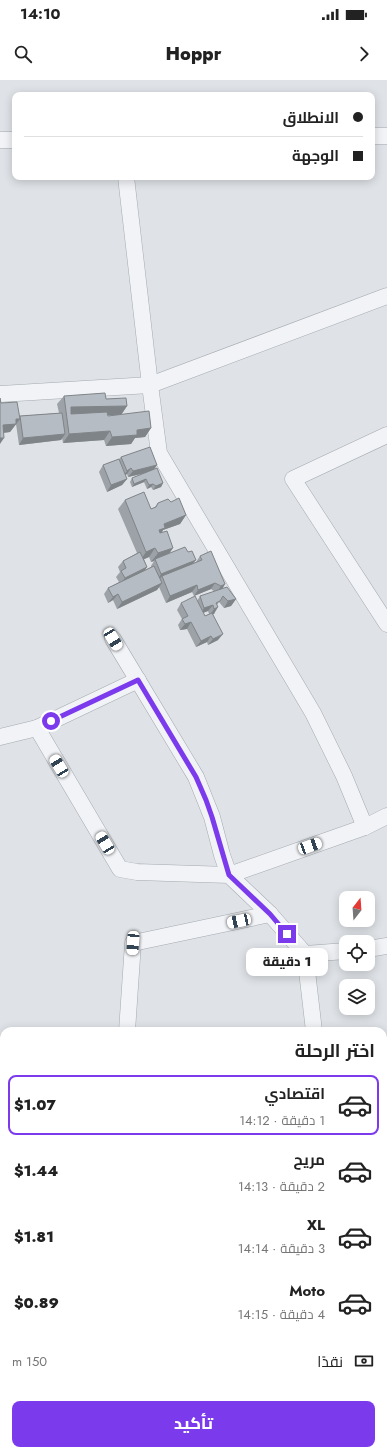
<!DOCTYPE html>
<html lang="ar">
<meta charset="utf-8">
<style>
body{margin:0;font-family:Jost,Cairo,sans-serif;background:#f6f6f6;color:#222;direction:rtl;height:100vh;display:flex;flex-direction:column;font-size:15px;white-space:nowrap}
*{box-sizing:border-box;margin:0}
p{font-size:13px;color:#767676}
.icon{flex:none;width:22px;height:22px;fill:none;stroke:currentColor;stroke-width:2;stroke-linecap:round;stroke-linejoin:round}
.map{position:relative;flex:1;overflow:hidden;direction:ltr}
.drawer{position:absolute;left:0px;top:947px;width:387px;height:428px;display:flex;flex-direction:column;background:#fff;border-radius:12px 12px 0 0;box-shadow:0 2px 10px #0003;direction:rtl}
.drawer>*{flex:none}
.top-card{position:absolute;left:12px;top:12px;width:363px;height:88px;border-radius:8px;box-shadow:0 2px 10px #0003;direction:rtl;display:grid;align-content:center;height:88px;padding:0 12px;background:#fff}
.needle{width:26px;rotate:17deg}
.buttons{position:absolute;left:339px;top:811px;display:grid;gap:8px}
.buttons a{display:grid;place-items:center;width:36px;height:36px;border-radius:8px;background:#fff;box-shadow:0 2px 10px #0003;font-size:20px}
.end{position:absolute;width:18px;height:18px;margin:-9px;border:5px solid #7c3aed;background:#fff;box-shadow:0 0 0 2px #fff}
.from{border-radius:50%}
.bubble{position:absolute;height:28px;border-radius:8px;background:#fff;box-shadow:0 2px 10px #0003;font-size:13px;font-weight:800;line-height:28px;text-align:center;direction:rtl}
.car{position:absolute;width:12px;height:24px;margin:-12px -6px;border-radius:5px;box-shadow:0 0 3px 1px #0007;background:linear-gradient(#fff 24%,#345 0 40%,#fff 0 76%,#345 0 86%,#fff 0)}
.top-card b{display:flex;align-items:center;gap:14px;height:38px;font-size:15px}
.top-card b+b{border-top:1px solid #e0e0e0}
.top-card i{width:10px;height:10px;background:#222}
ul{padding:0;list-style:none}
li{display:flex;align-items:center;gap:12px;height:60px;margin:0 8px 6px;padding:0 4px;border:2px solid transparent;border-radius:8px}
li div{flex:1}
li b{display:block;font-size:15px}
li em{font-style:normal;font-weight:800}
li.current{border-color:#7c3aed}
li>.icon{width:36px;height:36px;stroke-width:1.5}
h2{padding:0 12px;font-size:18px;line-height:48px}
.pay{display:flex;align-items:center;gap:10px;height:44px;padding:0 12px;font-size:15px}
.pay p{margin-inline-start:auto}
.primary-button{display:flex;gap:8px;margin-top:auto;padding:8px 12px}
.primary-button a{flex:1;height:46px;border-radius:8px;background:#7c3aed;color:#fff;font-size:16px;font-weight:800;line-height:46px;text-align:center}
.status{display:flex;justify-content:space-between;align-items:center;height:28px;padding:0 20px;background:#fff;direction:ltr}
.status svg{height:11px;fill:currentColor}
header{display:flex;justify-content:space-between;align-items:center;height:52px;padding:0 12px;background:#fff;font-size:18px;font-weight:800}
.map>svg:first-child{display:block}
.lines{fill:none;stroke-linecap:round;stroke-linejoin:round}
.minor-casing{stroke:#a5aab1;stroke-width:17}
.minor{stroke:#f1f3f6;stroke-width:16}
.wall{fill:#9da2a8;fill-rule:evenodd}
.shaded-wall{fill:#7f8488}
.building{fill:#b6bcc3;stroke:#7f8488}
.route{stroke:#7c3aed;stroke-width:5}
</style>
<div class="status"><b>14:10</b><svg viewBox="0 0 49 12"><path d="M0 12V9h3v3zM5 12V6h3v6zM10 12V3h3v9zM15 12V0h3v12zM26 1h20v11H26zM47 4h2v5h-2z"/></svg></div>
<header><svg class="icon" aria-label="forward" viewBox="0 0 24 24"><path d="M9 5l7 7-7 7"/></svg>Hoppr<svg class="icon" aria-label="search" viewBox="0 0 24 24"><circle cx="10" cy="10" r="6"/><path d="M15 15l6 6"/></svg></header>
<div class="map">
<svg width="387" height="1375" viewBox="0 0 387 1375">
<rect width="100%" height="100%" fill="#dfe3e7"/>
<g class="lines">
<g class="minor-casing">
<g id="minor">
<path d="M372 56H387"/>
<path d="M0 60H15"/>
<path d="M126 97 150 305 159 373 313 633 344 696 365 747"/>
<path d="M0 314 150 305 387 216"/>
<path d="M387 355 293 399 387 544"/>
<path d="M113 559 196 697 212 737 222 775 229 795 365 747 387 736"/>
<path d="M37 648 120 789 137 792 229 795 270 834 305 874 314 951"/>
<path d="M0 657 37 648 138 600"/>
<path d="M368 869 387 866"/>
<path d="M305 874 346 871"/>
<path d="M127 951 133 863 270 834"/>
<path d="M383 970 387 971"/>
<path d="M383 1083H387"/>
<path d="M0 1232H4"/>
<path d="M4 1261 1 1336 4 1349"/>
<path d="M9 1371 10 1375"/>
<path d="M147 1371 148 1375"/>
<path d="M279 1371 281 1375"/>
<path d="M86 1375 97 1371"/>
<path d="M375 1375 381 1371"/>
</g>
</g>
<use href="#minor" class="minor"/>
</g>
<g class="wall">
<path d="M64 316 106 319 127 326 121 335 151 348 145 357 135 358 131 364 106 366 104 360 63 363 62 358 61 360 19 365 16 344 10 352 4 353 1 323 19 338 20 336 59 333 57 324ZM108 335H118L108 336Z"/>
<path d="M121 377 157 385 153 390 163 403 161 407 153 410 151 407 147 409 144 402 132 407 130 402 132 398 147 393 128 397 127 394 125 395 127 399 122 405 107 412 99 392 103 385 119 379Z"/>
<path d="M125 420 151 429 155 427 158 423 186 435 180 444 163 450 162 453 169 474 193 483 196 482 200 476 225 504 222 509 236 519 231 526 224 528 219 522 217 525 214 534H213L218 560 208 565 207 562 196 567 187 549 180 550 178 545 182 539 177 530 181 523 197 521 200 516 215 512 211 509 194 516 192 512 166 523 159 507 157 510 117 529 113 520 108 523 104 514 108 508 119 502 116 497 120 492 118 487 123 481 137 473 118 429ZM149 477 151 482 154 481 151 486V487L145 490 147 487 144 479ZM208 531 209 534 205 536 203 533Z"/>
<path d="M387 1232V1264L386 1257Z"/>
<path d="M323 1371H368L365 1375H324Z"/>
</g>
<g class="shaded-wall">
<path d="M127 326 121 335 66 336 71 327Z"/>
<path d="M16 339H20L10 352 0 353 3 345Z"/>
<path d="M151 348 145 357 135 358 131 364 106 366 112 357 137 350Z"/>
<path d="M110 351 104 360 63 363 69 354Z"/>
<path d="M65 354 61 360 19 365 23 358Z"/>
<path d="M0 358H4L0 364Z"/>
<path d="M157 385 153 391 128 397 133 391Z"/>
<path d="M131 388 127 394 122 397 127 391Z"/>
<path d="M127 399 122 405 107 412 111 405Z"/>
<path d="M146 399 144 402 132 407 134 404Z"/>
<path d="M163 403 161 407 153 410 156 406Z"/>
<path d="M153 404 151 407 147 409 149 405Z"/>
<path d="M186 435 180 444 163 450 159 457 153 459 164 444Z"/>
<path d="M155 468 149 477 140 481 146 472Z"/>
<path d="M173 468 167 477 155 479 154 481 151 482 158 473Z"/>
<path d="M196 480 191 486 162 496 159 500 157 501 161 494Z"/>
<path d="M147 487 143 493 120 504 125 498Z"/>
<path d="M162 503 157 510 117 529 122 522Z"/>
<path d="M215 503 211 509 194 516 198 510Z"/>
<path d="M225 504 221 511 217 512 221 506Z"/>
<path d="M197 505 192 512 166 523 170 516Z"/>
<path d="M118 514 113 520 108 523 113 517Z"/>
<path d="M236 519 231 526 224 528 228 521Z"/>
<path d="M213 525 208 531 200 534 204 528Z"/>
<path d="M218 527 214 534 210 535 214 529Z"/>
<path d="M191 542 187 549 180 550 185 544Z"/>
<path d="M223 554 218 560 208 565 213 559Z"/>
<path d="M211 556 207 562 196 567 201 561Z"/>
<rect x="383" y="1215" width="4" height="8"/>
<path d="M387 1251V1255L386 1257H383V1252Z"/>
<path d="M327 1371H368L365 1375H324Z"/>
</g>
<g class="building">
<path d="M105 313 106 319 126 318 127 326 71 327V334L107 332 108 336 149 331 151 348 137 350V355L112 357 110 351 69 354 64 316Z"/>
<path d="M0 318 1 323 17 322 20 339H16V344L3 345 4 358H0Z"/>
<path d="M62 333 65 354 23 358 20 336Z"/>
<path d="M150 367 157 385 133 391 131 388 127 391 121 377Z"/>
<path d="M119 379 127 399 111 405 103 385Z"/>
<path d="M157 388 163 403 156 406 153 404 149 405 146 399 134 404 132 398Z"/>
<path d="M144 412 151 429 156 427 158 423 168 419 171 422 179 418 186 435 164 444 165 448 159 450 160 453 167 451 173 468 158 473 155 468 146 472 125 420Z"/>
<path d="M185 467 188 472 192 471 196 480 161 494 155 479Z"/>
<path d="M211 471 225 504 221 506 215 503 198 510 197 505 170 516 162 496 202 480 200 476Z"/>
<path d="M140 472 147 487 125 498 121 491 126 488 123 481Z"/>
<path d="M154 486 162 503 122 522 118 514 113 517 108 508Z"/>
<path d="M227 507 236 519 228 521 223 516 220 521 216 523 218 527 214 529 213 525 204 528 200 516Z"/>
<path d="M195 516 205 536 212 533 223 554 213 559 211 556 201 561 191 542 185 544 182 539 188 536 181 523Z"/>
<path d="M387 1168V1215H383V1169Z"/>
<path d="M387 1232V1251L383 1252V1233Z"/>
</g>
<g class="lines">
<path class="route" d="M51 641 138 600 196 697 206 720 212 737 229 795 270 834 287 854"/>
</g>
</svg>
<div class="buttons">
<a><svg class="needle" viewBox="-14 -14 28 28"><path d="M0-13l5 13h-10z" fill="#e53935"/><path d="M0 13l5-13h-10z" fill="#767676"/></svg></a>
<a><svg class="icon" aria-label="locate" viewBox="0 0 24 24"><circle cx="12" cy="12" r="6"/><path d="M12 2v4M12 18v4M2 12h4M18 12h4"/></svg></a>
<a><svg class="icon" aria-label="layers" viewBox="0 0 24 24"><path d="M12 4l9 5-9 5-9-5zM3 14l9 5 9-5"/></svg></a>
</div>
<i class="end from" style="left:51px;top:641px"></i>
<i class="end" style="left:287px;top:854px"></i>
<div class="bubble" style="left:246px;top:868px;width:82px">1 دقيقة</div>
<i class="car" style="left:113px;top:559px;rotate:149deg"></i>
<i class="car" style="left:59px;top:686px;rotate:329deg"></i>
<i class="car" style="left:105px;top:763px;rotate:329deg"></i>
<i class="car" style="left:310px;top:766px;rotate:70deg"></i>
<i class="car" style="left:239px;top:841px;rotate:258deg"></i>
<i class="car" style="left:133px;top:863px;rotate:184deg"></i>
<div class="top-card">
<b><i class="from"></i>الانطلاق</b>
<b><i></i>الوجهة</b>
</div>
<section class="drawer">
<h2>اختر الرحلة</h2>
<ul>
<li class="current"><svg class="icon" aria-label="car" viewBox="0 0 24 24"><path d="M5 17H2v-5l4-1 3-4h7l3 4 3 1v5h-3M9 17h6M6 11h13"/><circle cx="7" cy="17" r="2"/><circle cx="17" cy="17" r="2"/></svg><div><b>اقتصادي</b><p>1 دقيقة · 14:12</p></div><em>$1.07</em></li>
<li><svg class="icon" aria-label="car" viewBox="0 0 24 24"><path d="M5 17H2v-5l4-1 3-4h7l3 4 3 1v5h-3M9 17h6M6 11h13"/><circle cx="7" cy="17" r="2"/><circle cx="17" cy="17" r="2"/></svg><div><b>مريح</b><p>2 دقيقة · 14:13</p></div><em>$1.44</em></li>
<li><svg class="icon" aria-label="car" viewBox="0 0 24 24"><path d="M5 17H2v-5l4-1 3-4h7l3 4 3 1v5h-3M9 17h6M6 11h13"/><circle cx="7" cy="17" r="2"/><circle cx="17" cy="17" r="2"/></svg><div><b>XL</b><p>3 دقيقة · 14:14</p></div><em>$1.81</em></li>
<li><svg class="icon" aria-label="car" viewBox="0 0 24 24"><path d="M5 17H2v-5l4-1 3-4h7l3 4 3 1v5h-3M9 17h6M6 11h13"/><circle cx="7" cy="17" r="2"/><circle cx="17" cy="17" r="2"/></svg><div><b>Moto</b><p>4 دقيقة · 14:15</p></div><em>$0.89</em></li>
</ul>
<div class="pay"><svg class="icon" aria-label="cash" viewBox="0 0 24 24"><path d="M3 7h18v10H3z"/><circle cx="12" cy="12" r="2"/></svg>نقدًا<p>150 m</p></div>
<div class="primary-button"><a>تأكيد</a></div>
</section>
</div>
